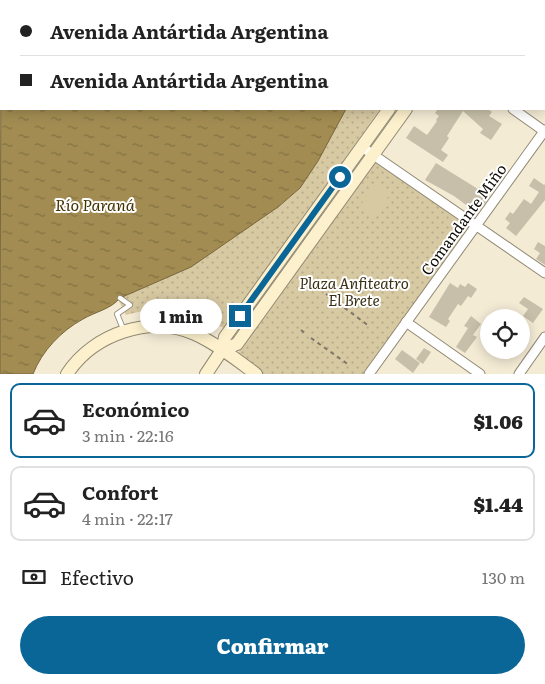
<!DOCTYPE html>
<html lang="es">
<meta charset="utf-8">
<style>
body{margin:0;font-family:Literata,serif;background:#f6f6f6;color:#222;height:100vh;display:flex;flex-direction:column;font-size:19px;white-space:nowrap}
*{box-sizing:border-box;margin:0}
p{font-size:16px;color:#767676}
.icon{flex:none;width:28px;height:28px;fill:none;stroke:currentColor;stroke-width:2;stroke-linecap:round;stroke-linejoin:round}
.map{position:relative;height:374px;overflow:hidden}
.sheet{display:flex;flex-direction:column;background:#fff;flex:1}
.sheet>*{flex:none}
.hud{position:absolute;left:0px;top:0px;width:545px;height:110px;box-shadow:0 2px 12px #0003;display:grid;align-content:center;height:110px;padding:0 20px;background:#fff}
.fabs{position:absolute;left:480px;top:309px;display:grid;gap:10px}
.fabs a{display:grid;place-items:center;width:50px;height:50px;border-radius:50%;background:#fff;box-shadow:0 2px 12px #0003;font-size:25px}
.end{position:absolute;width:22px;height:22px;margin:-11px;border:6px solid #096696;background:#fff;box-shadow:0 0 0 2px #fff}
.from{border-radius:50%}
.bubble{position:absolute;height:35px;border-radius:18px;background:#fff;box-shadow:0 2px 12px #0003;font-size:16px;font-weight:800;line-height:35px;text-align:center}
.hud b{display:flex;align-items:center;gap:18px;height:48px;font-size:19px}
.hud b+b{border-top:1px solid #e0e0e0}
.hud i{width:12px;height:12px;background:#222}
ul{padding:9px 0 0;list-style:none}
li{display:flex;align-items:center;gap:15px;height:75px;margin:0 10px 8px;padding:0 10px;border:2px solid #e0e0e0;border-radius:10px}
li div{flex:1}
li b{display:block;font-size:19px}
li em{font-style:normal;font-weight:800}
li.on{border-color:#096696}
li>.icon{width:45px;height:45px;stroke-width:1.5}
.pay{display:flex;align-items:center;gap:12px;height:55px;padding:0 20px;font-size:19px}
.pay p{margin-inline-start:auto}
.primary-button{display:flex;gap:10px;margin-top:auto;padding:10px 20px}
.primary-button a{flex:1;height:58px;border-radius:30px;background:#096696;color:#fff;font-size:20px;font-weight:800;line-height:58px;text-align:center}
.map>svg:first-child{display:block}
.park{fill:url(#park-dots)}
.garden{fill:#d7c9a2}
.water{fill:url(#water-ripples);stroke:#76653b}
.building{fill:#c7bfa9}
.lines{fill:none;stroke-linecap:round;stroke-linejoin:round}
.service-casing{stroke:#918974;stroke-width:6}
.minor-casing{stroke:#918974;stroke-width:11}
.secondary-casing{stroke:#918974;stroke-width:14}
.path{stroke:#7d7769;stroke-width:2;stroke-dasharray:4 4;stroke-linecap:butt}
.service{stroke:#fff;stroke-width:4.5}
.minor{stroke:#fff;stroke-width:9}
.secondary{stroke:#fdf1cd;stroke-width:12}
.route{stroke:#096696;stroke-width:6}
.labels{text-anchor:middle;dominant-baseline:central;stroke-width:4;stroke-linejoin:round;paint-order:stroke}
.street-label{font-size:15px;fill:#0e0b05;stroke:#fff}
.park-label{font-size:15px;font-style:italic;fill:#3a3014;stroke:#fff}
.water-label{font-size:16px;font-style:italic;fill:#433301;stroke:#fff}
</style>
<div class="map">
<svg width="545" height="374" viewBox="0 0 545 374">
<defs>
<pattern id="park-dots" width="8" height="8" patternUnits="userSpaceOnUse" patternTransform="scale(1.25)"><rect width="8" height="8" fill="#d7c9a2"/><path d="M2 2h.1M6 6h.1" fill="none" stroke="#b7ab8a" stroke-width="1.8" stroke-linecap="round"/></pattern>
<pattern id="water-ripples" width="26" height="14" patternUnits="userSpaceOnUse" patternTransform="scale(1.25)"><rect width="26" height="14" fill="#a28c52"/><path d="M2 4q2-2 4 0t4 0M15 11q2-2 4 0t4 0" fill="none" stroke="#827142"/></pattern>
</defs>
<rect width="100%" height="100%" fill="#f4ebd5"/>
<g class="park">
<path d="M346 109H380L301 222 224 328C202 317 179 308 153 309 144 310 135 313 126 315L119 301 120 298 191 267 278 207 300 188 318 161Z"/>
<path d="M377 158 471 226 366 374H262L236 356Z"/>
</g>
<path class="garden" d="M377 183 391 193 374 217 360 206Z"/>
<g class="water">
<path d="M42 0H399L40 1Z"/>
<path d="M1 30V109H346L318 161 300 188 278 207 191 267 120 298C111 309 95 312 83 319 61 331 42 351 33 374H0Z"/>
</g>
<g class="building">
<path d="M438 109H488L492 112 489 116 502 124 491 140 480 133 483 129 463 111 447 136 449 138 441 150 448 155 443 162 406 138 414 126 427 135 437 121 436 120 439 116 435 113Z"/>
<path d="M436 163 478 189 479 187 490 196 477 213 454 196 425 180Z"/>
<path d="M500 165 506 168 502 175 504 177 499 183 492 177Z"/>
<path d="M534 178 544 185 545 184V200L516 236 506 228 510 223 505 219 510 212 513 214 524 199 531 204 539 192 529 186Z"/>
<path d="M538 242 545 246V265L536 259 540 253 534 249Z"/>
<path d="M450 283 458 288 460 284 465 287 468 283 477 289 471 298 468 296 461 306 458 304 448 319 450 321 446 327 429 317Z"/>
<path d="M524 297 543 309 533 323 523 316 528 309 519 303Z"/>
<path d="M471 316 481 324 473 335 477 337 465 353 456 347 468 328 464 326Z"/>
<path d="M424 348 431 352 423 364 416 359Z"/>
<path d="M402 350 420 363 413 373 395 359Z"/>
</g>
<g class="lines">
<g class="service-casing">
<path id="service" d="M120 298 130 305 117 314 124 331"/>
</g>
<g class="minor-casing">
<g id="minor">
<path d="M513 109 544 131"/>
<path d="M362 147 545 273"/>
<path d="M406 322 480 374"/>
<path d="M369 374 545 130"/>
<path d="M519 374 545 337"/>
</g>
</g>
<g class="secondary-casing">
<g id="secondary">
<path d="M466 1 467 0"/>
<path d="M482 1 483 0"/>
<path d="M222 350 237 344 406 109"/>
<path d="M67 374C93 334 150 314 195 334 217 344 237 360 256 374"/>
<path d="M206 374 222 350 225 337 389 109"/>
</g>
</g>
<g class="path">
<path d="M14 1 16 0"/>
<path d="M27 1 29 0"/>
<path d="M0 12 1 11"/>
<path d="M0 21 1 20"/>
<path d="M326 294 332 298"/>
<path d="M338 303 369 326"/>
<path d="M301 330 306 334"/>
<path d="M311 338 349 365"/>
</g>
<use href="#service" class="service"/>
<use href="#minor" class="minor"/>
<use href="#secondary" class="secondary"/>
</g>
<g class="lines">
<path class="route" d="M240 316 340 177"/>
</g>
<g class="labels">
<g class="street-label">
<text transform="translate(463 219) rotate(-54)">Comandante Miño</text>
</g>
<g class="park-label">
<text x="354" y="282">Plaza Anfiteatro<tspan x="354" dy="17">El Brete</tspan></text>
</g>
<g class="water-label">
<text x="95" y="204">Río Paraná</text>
</g>
</g>
</svg>
<div class="fabs">
<a><svg class="icon" aria-label="locate" viewBox="0 0 24 24"><circle cx="12" cy="12" r="6"/><path d="M12 2v4M12 18v4M2 12h4M18 12h4"/></svg></a>
</div>
<i class="end from" style="left:340px;top:177px"></i>
<i class="end" style="left:240px;top:316px"></i>
<div class="bubble" style="left:140px;top:299px;width:82px">1 min</div>
<div class="hud">
<b><i class="from"></i>Avenida Antártida Argentina</b>
<b><i></i>Avenida Antártida Argentina</b>
</div>
</div>
<section class="sheet">
<ul>
<li class="on"><svg class="icon" aria-label="car" viewBox="0 0 24 24"><path d="M5 17H2v-5l4-1 3-4h7l3 4 3 1v5h-3M9 17h6M6 11h13"/><circle cx="7" cy="17" r="2"/><circle cx="17" cy="17" r="2"/></svg><div><b>Económico</b><p>3 min · 22:16</p></div><em>$1.06</em></li>
<li><svg class="icon" aria-label="car" viewBox="0 0 24 24"><path d="M5 17H2v-5l4-1 3-4h7l3 4 3 1v5h-3M9 17h6M6 11h13"/><circle cx="7" cy="17" r="2"/><circle cx="17" cy="17" r="2"/></svg><div><b>Confort</b><p>4 min · 22:17</p></div><em>$1.44</em></li>
</ul>
<div class="pay"><svg class="icon" aria-label="cash" viewBox="0 0 24 24"><path d="M3 7h18v10H3z"/><circle cx="12" cy="12" r="2"/></svg>Efectivo<p>130 m</p></div>
<div class="primary-button"><a>Confirmar</a></div>
</section>
